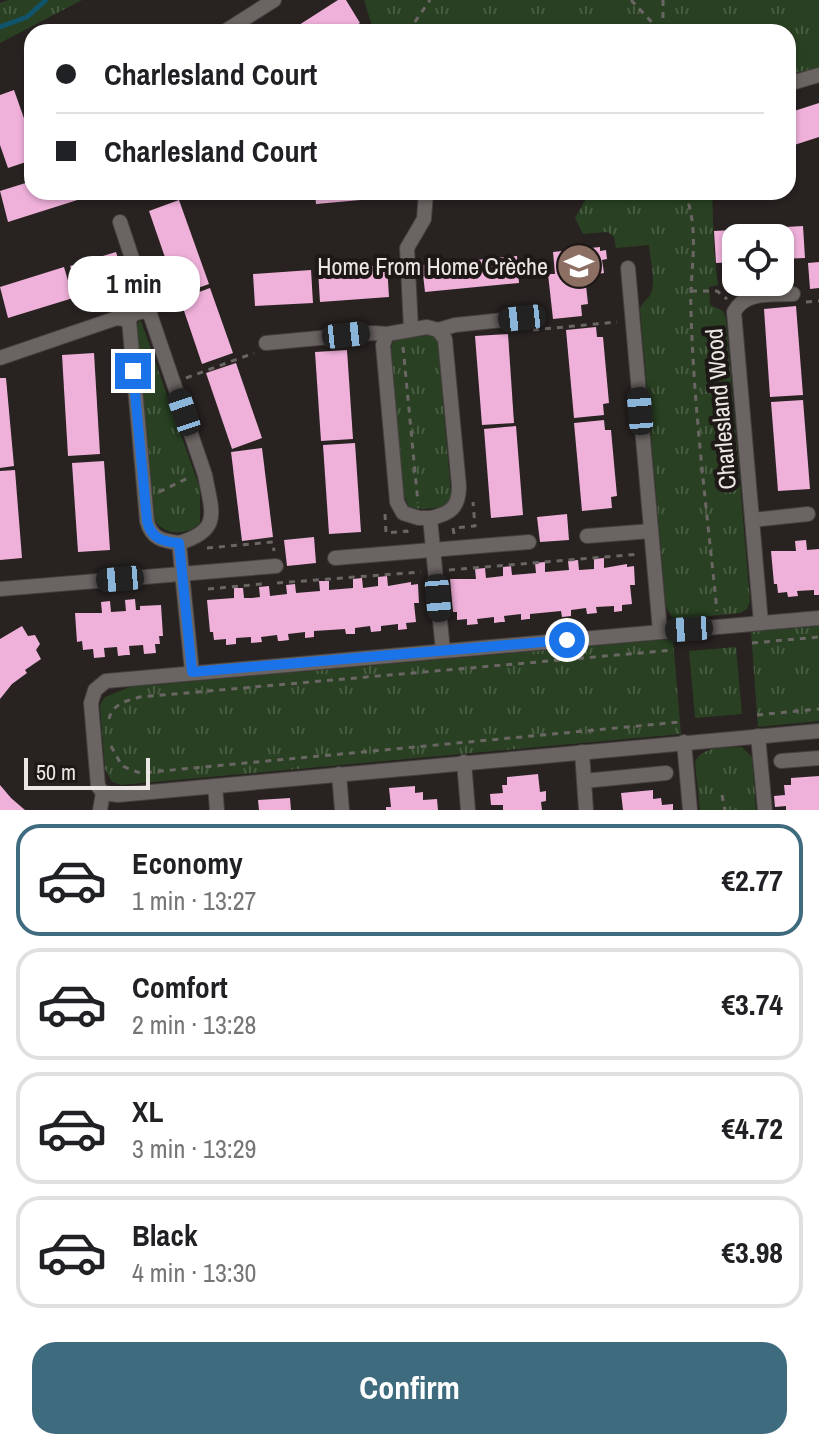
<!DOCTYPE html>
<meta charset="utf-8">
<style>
body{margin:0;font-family:"Archivo Narrow",sans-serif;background:#f6f6f6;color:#202124;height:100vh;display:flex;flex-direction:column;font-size:30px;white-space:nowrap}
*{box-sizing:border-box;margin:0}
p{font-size:26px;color:#757577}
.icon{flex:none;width:44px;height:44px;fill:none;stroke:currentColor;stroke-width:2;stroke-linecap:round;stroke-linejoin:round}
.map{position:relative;height:810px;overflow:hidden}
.sheet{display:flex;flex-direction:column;background:#fff;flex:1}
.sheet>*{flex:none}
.guide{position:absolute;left:24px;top:24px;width:772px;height:176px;border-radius:24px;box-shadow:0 2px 6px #0004;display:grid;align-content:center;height:176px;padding:0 32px;background:#fff}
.fabs{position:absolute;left:722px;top:224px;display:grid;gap:16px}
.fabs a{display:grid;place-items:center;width:72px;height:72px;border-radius:16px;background:#fff;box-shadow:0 2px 6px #0004;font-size:40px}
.scale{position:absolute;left:24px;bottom:20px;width:126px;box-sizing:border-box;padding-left:8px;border:4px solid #ebe7e5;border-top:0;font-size:22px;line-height:28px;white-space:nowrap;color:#ebe7e5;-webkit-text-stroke:6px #1e1917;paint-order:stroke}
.end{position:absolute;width:36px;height:36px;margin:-18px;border:10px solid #1a73e8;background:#fff;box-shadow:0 0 0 4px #fff}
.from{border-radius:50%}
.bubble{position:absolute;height:56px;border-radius:24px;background:#fff;box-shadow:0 2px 6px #0004;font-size:26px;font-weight:800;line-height:56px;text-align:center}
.car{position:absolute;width:24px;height:48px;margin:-24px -12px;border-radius:10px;box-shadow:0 0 6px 2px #0007;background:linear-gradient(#222 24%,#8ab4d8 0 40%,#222 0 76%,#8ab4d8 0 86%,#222 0)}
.guide b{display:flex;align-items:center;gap:28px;height:76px;font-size:30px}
.guide b+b{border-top:2px solid #e0e0e0}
.guide i{width:20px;height:20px;background:#202124}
ul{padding:14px 0 0;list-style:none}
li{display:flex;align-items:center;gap:24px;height:112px;margin:0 16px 12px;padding:0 16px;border:4px solid #e0e0e0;border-radius:24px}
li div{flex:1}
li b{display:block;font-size:30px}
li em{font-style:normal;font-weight:800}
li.on{border-color:#3f6b7f}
li>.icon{width:72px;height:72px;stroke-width:1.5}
.cta{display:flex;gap:16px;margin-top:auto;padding:16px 32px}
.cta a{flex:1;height:92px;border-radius:24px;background:#3f6b7f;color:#fff;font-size:32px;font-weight:800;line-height:92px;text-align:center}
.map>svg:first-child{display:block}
.grass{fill:url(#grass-tufts)}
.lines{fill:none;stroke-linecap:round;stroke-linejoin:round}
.stream{stroke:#11536a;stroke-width:5}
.building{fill:#efb0da}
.minor-casing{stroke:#45413f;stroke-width:16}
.path{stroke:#6a6664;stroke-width:3;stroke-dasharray:6 6;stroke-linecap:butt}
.minor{stroke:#6a6462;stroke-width:14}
.route{stroke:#1a73e8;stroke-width:10}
.labels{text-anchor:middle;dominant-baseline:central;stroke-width:8;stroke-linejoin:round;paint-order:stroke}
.poi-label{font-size:24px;fill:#ebe7e5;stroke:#1e1917;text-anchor:end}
.street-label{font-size:24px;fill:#ebe7e5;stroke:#1e1917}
</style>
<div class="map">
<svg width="819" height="810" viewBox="0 0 819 810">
<defs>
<pattern id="grass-tufts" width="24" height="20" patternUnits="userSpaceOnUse" patternTransform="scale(2)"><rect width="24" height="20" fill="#294122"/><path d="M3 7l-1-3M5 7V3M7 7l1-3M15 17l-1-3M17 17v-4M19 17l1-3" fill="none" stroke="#485c42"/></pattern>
</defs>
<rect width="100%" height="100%" fill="#282321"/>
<g class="grass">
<path d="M8 0H82L0 43V3Z"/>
<path d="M364 0H819V67L788 75V32H374Z"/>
<path d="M590 192H712L714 250 718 285 709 287 710 305 723 311 726 319 750 601 747 609 740 613 678 619 672 617 666 607 640 309C642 302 648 300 651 293 656 280 650 259 649 245L616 248 614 237 608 232 583 234 575 218Z"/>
<path d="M141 321 200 489V523C187 536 164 536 155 520L137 328 138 322Z"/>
<path d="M431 335 437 338 438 345 451 495 447 505C435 509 421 510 409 507L404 496 391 348 394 340Z"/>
<path d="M819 626V721L758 727 751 632Z"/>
<path d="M673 639 681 734 121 785 112 782 105 769 100 705 105 697 130 687Z"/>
<path d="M736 647 742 714 695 718 689 651Z"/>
<path d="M742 747 752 757 756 810H700L695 762C703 745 725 748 742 747Z"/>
</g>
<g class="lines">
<path class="stream" d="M0 27 27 17 46 0"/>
</g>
<g class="building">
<path d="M338 0H346L360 23 347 32 343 29 339 32H288Z"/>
<path d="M14 90 32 141V160L8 168 0 145V95Z"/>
<path d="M819 103V137L788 147V113Z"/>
<path d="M32 181V192H89L90 196 8 222 0 191Z"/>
<path d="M315 192H405V196L316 204Z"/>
<path d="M179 200 209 284 178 295 149 211Z"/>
<path d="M803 226 805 258 780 259V238H736V262L716 263 714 231Z"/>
<path d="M600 247V251L606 250 607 259 602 260 604 273 585 276 588 304 581 305 582 316 553 319 548 274H555L553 252Z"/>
<path d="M116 252 124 278 78 292 70 266Z"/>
<path d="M517 256 519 283 425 292 422 265Z"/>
<path d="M819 262V288L810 289 808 263Z"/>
<path d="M387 265 389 297 320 302 318 269Z"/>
<path d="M64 267 73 298 8 318 0 287Z"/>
<path d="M311 270 313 303 255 306 253 274Z"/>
<path d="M210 288 233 353 202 364 180 299Z"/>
<path d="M796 306 803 395 770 397 764 309Z"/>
<path d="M596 327 597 337H603L609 403 603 404 604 415 574 418 566 330Z"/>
<path d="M508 334 514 423 482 425 475 336Z"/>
<path d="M347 350 353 439 321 441 315 352Z"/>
<path d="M94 353 100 454 68 456 62 355Z"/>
<path d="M236 363 262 438 232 449 206 373Z"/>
<path d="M0 378H6L14 466 0 468Z"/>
<path d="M803 400 810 489 778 491 771 402Z"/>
<path d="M604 420 605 430H611L617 496 611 497 612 508 582 511 574 423Z"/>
<path d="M516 426 523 515 491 518 484 429Z"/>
<path d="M355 443 361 532 329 534 323 445Z"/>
<path d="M262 448 273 537 242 541 231 452Z"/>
<path d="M104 461 110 550 78 552 72 463Z"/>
<path d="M15 470 22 558 0 560V471Z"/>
<path d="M567 514 569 540 540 542 537 517Z"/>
<path d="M314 537 316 563 287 566 284 540Z"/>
<path d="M806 540 807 550 819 549V595H814V590L797 591 798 596 788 597 787 592 778 593 777 584H774L771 551H796L795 541Z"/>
<path d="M604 558V568L627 564V567L634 566 635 585H630L632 604 622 605V611L614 612V606L596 607 597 613 587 614 586 608 571 610V616L562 617 561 611 530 614V619H528L521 620V614L504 616 505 622H501L494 623V617L477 619 478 624 467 625V619L457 620V612H453L450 579H476L475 569 485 568 486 578 503 576V567L511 566 512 575 536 573 535 563 545 562V572L569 570 568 561 578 560 579 570 594 569V559Z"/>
<path d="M387 576 388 586 411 582V585L418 584 419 603H414L416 622 406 623 407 629 398 630V624L381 626V631L371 632 370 626 355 628V634H346L345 629 314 631V637L305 638V632L288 634 289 640 281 641H278L277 635 261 637 262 642 251 643V637L236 638V644L226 645V639L214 640 213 632H210L207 600 234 598V588H243L244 598H252L260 597 259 587 269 586 270 596 287 594 286 585 295 584 296 593 320 591 319 581H329V590L353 588V579L362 578 363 588 378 586V577Z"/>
<path d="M135 599 136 610H140V606L161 605 163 636H159L160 644H155L156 653 144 654 143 645 129 646 130 655H126L118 656 117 647 104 648 105 657 94 658 93 649 83 650 82 641 77 642 75 613H102L101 602 110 601 111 612 126 611 125 600Z"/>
<path d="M22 626 28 636 35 635 40 644 36 650 41 659 25 670 27 673 12 684 0 699V639Z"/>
<path d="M538 774 540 792 546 791V801L541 802 542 810H503V805H491L490 794 503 793 502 785H507V777Z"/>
<path d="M819 776V810H786V806L775 807 774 796 785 795 784 785H791V778Z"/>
<path d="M0 785 11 798 25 810H0Z"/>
<path d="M415 786V793L423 792V800L437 799 438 810H386V807H391L389 788Z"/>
<path d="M653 790V799L661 798 662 805 673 804V810H623L621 793Z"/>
<path d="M290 798 291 810H259L258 800Z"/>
</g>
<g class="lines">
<g class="minor-casing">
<g id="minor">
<path d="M224 32 274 0"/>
<path d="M788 84 819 75"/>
<path d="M120 222 145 297 143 311"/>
<path d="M628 268 660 631"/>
<path d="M411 329 407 248 424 219 426 192"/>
<path d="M438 330 455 325 522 318"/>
<path d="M266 343 373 333 387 334"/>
<path d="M0 358 117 318 129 320"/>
<path d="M430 518H419L403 513 397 502 383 345 387 334 427 327 438 330 445 339 459 486C459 508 450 514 430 518L443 651"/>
<path d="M752 520 808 514"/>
<path d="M587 536 651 531"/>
<path d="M179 543C222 530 212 513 205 475L150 314 143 311 133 314 129 320 147 521C151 538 162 541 179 543L192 672"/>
<path d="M335 558 529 542"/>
<path d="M0 589 276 566"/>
<path d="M761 623 734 312C745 291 772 295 793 294"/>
<path d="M758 736 765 810"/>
<path d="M684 742 690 810"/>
<path d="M582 752 586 810"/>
<path d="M781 761 819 758"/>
<path d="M464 762 468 810"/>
<path d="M339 774 342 810"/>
<path d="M584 781 666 773"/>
<path d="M215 786 217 810"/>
<path d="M103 793 98 786 91 703 95 690 106 681 819 618"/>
<path d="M103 793 118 795 819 731"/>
<path d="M100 810 103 793"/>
</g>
</g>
<g class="path">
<path d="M631 0 661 32"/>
<path d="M663 0V32"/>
<path d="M408 32 430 0"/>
<path d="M685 192C701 236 689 269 691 313 694 412 707 512 717 611"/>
<path d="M691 291H717L727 299"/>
<path d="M806 302 819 301"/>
<path d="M533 330 617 322"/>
<path d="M403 347 418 503"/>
<path d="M186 378 254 353"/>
<path d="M159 492 188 478"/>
<path d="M385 514 386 533 407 531V537"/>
<path d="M454 534 453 528 475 526 473 502"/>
<path d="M207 548 273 542 274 551"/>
<path d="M449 570 640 554"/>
<path d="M277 583 421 572"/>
<path d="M208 589 262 584"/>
<path d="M752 643 819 637"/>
<path d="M757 715 819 709"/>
<path d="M109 719C112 704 126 701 140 697L674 650"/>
<path d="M111 746 122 766 140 773 680 722"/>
<path d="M722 795 725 810"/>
</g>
<use href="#minor" class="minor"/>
</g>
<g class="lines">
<path class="route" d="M133 371 147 521C151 538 162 542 179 543L192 672 567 640"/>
</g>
<defs>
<g id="school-disc" transform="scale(2.3)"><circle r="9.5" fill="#8d6e63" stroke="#1e1917"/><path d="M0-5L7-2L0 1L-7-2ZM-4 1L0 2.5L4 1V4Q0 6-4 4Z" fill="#fff"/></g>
</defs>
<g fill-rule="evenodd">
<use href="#school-disc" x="579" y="266"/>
</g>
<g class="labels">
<g class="poi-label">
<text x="548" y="266">Home From Home Crèche</text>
</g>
<g class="street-label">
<text transform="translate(720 409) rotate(-95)">Charlesland Wood</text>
</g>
</g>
</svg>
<div class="fabs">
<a><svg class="icon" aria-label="locate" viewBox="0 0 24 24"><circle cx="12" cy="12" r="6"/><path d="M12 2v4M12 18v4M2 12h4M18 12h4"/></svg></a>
</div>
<div class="scale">50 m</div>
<i class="end from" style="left:567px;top:640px"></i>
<i class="end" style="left:133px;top:371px"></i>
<div class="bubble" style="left:68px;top:256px;width:132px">1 min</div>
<i class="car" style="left:522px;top:318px;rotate:264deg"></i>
<i class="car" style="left:346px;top:335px;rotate:84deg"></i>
<i class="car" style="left:640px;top:411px;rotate:355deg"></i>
<i class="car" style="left:184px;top:412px;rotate:341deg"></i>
<i class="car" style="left:120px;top:579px;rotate:265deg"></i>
<i class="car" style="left:438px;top:598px;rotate:175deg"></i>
<i class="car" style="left:689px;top:629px;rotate:266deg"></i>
<div class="guide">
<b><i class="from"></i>Charlesland Court</b>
<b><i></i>Charlesland Court</b>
</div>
</div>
<section class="sheet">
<ul>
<li class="on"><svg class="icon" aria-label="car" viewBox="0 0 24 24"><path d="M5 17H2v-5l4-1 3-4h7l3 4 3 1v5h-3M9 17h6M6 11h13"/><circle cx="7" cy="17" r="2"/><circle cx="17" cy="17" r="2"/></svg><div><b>Economy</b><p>1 min · 13:27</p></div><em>€2.77</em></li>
<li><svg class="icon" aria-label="car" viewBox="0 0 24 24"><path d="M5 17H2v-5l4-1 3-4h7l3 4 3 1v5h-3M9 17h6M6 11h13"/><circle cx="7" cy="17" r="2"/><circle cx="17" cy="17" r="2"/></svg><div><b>Comfort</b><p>2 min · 13:28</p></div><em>€3.74</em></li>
<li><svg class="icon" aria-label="car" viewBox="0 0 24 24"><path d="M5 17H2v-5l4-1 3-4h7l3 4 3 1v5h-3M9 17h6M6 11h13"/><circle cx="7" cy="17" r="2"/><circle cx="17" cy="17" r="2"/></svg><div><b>XL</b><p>3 min · 13:29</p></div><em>€4.72</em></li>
<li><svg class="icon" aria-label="car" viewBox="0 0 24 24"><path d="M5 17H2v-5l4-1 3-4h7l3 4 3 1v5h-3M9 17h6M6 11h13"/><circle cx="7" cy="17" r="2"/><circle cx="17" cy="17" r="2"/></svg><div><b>Black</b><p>4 min · 13:30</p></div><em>€3.98</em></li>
</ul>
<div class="cta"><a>Confirm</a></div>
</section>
